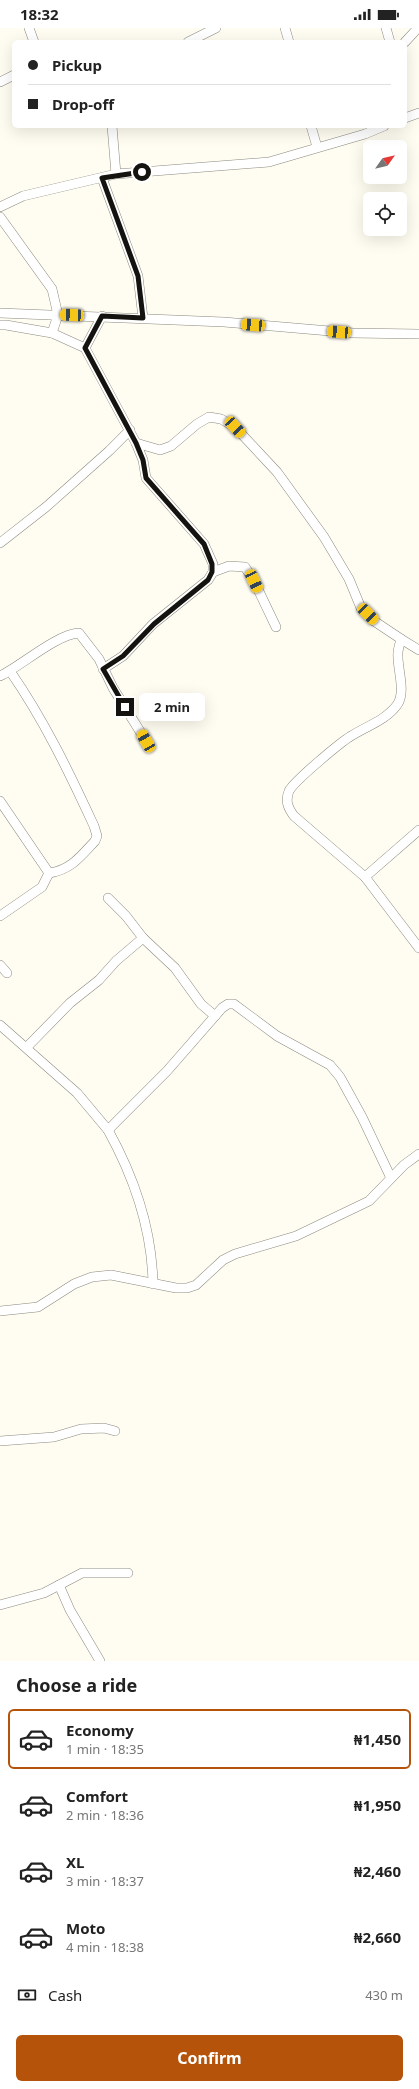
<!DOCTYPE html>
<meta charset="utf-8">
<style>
body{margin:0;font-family:"Noto Sans",sans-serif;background:#f6f6f6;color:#222;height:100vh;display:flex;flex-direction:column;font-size:15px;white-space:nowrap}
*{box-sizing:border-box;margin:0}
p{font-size:13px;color:#767676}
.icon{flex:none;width:22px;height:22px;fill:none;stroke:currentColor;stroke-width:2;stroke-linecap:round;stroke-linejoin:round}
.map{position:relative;height:1633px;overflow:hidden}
.drawer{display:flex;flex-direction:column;background:#fff;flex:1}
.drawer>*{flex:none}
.top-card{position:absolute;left:12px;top:12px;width:395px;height:88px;border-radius:6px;box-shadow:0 4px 16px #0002;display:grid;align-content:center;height:88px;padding:0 16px;background:#fff}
.needle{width:26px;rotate:56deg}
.controls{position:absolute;left:363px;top:112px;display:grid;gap:8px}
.controls a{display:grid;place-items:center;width:44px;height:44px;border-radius:6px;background:#fff;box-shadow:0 4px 16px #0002;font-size:20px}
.end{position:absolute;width:18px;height:18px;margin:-9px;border:5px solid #14130f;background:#fff;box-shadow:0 0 0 2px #fff}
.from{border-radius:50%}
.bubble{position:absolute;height:28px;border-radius:6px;background:#fff;box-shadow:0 4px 16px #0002;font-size:13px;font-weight:700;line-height:28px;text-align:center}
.car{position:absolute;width:12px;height:24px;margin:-12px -6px;border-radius:5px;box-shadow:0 0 3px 1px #0007;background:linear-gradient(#f5c518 24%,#345 0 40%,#f5c518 0 76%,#345 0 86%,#f5c518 0)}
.top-card b{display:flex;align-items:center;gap:14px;height:38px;font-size:15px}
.top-card b+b{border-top:1px solid #e0e0e0}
.top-card i{width:10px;height:10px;background:#222}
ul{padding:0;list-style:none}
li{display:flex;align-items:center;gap:12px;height:60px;margin:0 8px 6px;padding:0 8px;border:2px solid transparent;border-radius:6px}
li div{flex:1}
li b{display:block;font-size:15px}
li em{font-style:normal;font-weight:700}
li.current{border-color:#b45309}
li>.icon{width:36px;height:36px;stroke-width:1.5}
h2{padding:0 16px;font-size:18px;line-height:48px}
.pay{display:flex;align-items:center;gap:10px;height:44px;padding:0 16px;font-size:15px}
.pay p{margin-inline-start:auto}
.action{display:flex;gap:8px;margin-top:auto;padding:8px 16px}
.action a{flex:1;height:46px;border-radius:6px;background:#b45309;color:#fff;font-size:16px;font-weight:700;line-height:46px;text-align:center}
.status{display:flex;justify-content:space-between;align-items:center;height:28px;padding:0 20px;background:#fff;direction:ltr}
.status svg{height:11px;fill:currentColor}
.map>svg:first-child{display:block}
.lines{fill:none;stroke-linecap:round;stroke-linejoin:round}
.minor-casing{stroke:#8b897f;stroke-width:10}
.minor{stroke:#fff;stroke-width:9}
.route{stroke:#14130f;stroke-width:5}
</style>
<div class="status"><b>18:32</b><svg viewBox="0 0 49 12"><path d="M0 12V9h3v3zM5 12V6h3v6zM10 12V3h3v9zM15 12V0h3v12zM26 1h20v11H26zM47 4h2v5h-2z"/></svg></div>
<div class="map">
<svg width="419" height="1633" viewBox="0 0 419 1633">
<rect width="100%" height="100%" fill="#fffcf1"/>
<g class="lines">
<g class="minor-casing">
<g id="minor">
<path d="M29 0 34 14"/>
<path d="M285 0 289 14"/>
<path d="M386 0 390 14"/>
<path d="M188 14 216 0"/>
<path d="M405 14 418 0"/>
<path d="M0 54 14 47"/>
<path d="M405 90 419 85"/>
<path d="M112 98 116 146"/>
<path d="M311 98 317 119"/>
<path d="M102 150 138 248 143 290"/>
<path d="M0 179 23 168 116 146 269 134 365 106 384 98"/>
<path d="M0 189 52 261 58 287 52 305"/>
<path d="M0 285 224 294 353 305 419 306"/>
<path d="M0 297H6L52 305 85 320 136 415 143 432 146 450 204 516 213 536V544L208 552 153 596 123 628 103 641"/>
<path d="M85 320 102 288"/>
<path d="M136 415 160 422 171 418 197 396 209 389 221 391 235 399 277 444 324 509 349 551 361 580 374 593 401 611C400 616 397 623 398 629 398 643 406 665 397 677 386 692 367 698 351 708 341 714 294 753 289 763 285 773 288 780 294 788L365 849 419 920"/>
<path d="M0 515 46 479 109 423 130 402"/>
<path d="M213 544 229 538 245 539 254 553 276 599"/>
<path d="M401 611 419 622"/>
<path d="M10 643C44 692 69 744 94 798L97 808 95 813C81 828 71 842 49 845"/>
<path d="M0 648C21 638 57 606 79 605L99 631 113 660 146 713"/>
<path d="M0 773 49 845 42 859 0 888"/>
<path d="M365 849 419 802"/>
<path d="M108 870 126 888 143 910 175 940 201 976 215 988"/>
<path d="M0 937 7 945"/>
<path d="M0 997 77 1065 108 1102 167 1043 222 980 228 976H234L277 1008 330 1037 340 1049 362 1089 391 1150"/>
<path d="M27 1019 70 975 99 952 116 933 143 910"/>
<path d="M108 1102C134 1149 152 1202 153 1256"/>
<path d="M0 1283 38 1279 74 1256 92 1249 111 1247 176 1260H187L196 1257 223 1232 235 1226 296 1208 369 1173 404 1137 419 1126"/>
<path d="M0 1413 54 1409 81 1401 104 1400 115 1403"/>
<path d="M59 1557 70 1582 100 1633"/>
<path d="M0 1577 44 1565 82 1545H128"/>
</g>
</g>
<use href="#minor" class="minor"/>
</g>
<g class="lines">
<path class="route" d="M125 679 103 641 123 628 154 596 208 552 212 544V536L204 516 146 450 143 432 136 415 85 320 102 288 143 290 138 248 102 150 142 144"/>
</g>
</svg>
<div class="controls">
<a><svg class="needle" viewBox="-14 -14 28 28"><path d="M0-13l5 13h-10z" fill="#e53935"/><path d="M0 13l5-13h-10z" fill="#767676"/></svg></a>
<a><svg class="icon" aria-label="locate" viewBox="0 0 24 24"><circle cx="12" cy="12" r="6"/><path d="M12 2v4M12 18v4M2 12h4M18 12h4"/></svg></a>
</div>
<i class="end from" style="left:142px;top:144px"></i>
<i class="end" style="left:125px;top:679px"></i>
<div class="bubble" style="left:139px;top:665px;width:66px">2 min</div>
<i class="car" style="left:72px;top:287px;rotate:272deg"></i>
<i class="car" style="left:253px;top:297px;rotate:274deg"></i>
<i class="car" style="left:339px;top:304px;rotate:274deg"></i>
<i class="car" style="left:235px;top:399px;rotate:137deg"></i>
<i class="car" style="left:254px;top:553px;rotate:155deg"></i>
<i class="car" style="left:368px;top:586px;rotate:135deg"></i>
<i class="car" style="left:146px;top:713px;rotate:330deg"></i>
<div class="top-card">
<b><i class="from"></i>Pickup</b>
<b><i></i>Drop-off</b>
</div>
</div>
<section class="drawer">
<h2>Choose a ride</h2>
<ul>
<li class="current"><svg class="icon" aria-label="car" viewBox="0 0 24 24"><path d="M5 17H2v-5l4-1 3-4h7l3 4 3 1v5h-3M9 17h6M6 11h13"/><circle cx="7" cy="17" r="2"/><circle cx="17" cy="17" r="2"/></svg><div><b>Economy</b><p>1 min · 18:35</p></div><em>₦1,450</em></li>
<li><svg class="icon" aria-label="car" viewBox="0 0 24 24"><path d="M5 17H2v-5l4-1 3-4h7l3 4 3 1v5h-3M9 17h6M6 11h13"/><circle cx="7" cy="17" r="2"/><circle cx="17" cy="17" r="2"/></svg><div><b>Comfort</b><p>2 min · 18:36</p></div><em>₦1,950</em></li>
<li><svg class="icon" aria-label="car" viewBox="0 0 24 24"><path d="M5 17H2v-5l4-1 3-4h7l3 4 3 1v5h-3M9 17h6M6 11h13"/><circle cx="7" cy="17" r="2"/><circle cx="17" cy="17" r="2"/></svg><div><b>XL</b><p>3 min · 18:37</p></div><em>₦2,460</em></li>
<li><svg class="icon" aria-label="car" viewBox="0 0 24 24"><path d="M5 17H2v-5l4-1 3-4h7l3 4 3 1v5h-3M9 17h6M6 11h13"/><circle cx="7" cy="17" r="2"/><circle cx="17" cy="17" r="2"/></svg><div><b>Moto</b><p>4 min · 18:38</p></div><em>₦2,660</em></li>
</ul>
<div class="pay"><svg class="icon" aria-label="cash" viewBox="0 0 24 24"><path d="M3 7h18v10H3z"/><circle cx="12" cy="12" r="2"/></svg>Cash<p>430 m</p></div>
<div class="action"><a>Confirm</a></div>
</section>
